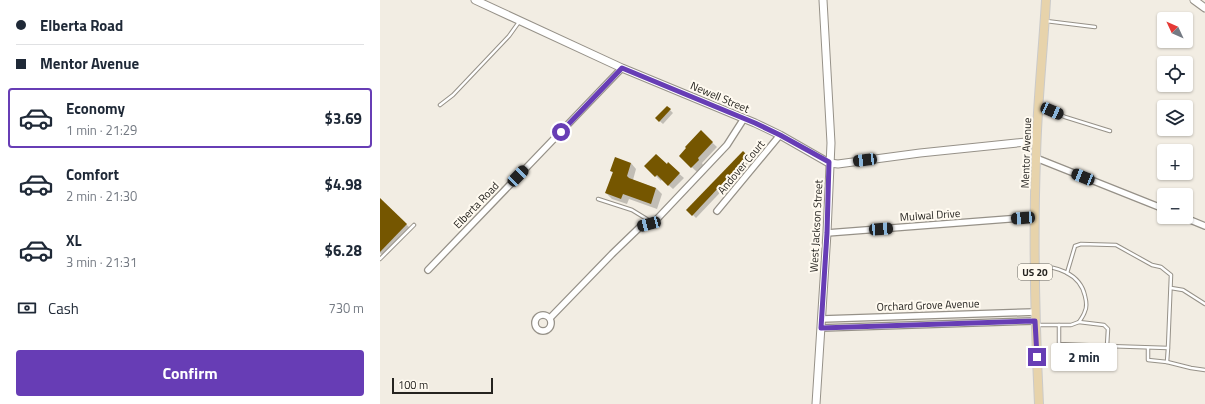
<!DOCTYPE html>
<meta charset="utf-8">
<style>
body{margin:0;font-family:"Titillium Web",sans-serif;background:#f2f2f3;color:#1f2937;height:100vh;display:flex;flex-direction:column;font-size:15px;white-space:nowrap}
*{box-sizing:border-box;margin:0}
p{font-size:13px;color:#747a83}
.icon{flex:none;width:22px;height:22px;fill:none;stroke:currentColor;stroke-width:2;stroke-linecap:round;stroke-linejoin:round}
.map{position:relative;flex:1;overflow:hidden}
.side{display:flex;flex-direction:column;background:#fff;width:380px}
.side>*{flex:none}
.guide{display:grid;align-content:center;height:88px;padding:0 16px;background:#fff}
.needle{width:26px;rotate:314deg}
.tools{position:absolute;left:777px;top:12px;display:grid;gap:8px}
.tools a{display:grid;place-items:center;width:36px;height:36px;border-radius:4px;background:#fff;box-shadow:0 1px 3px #0004;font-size:20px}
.scale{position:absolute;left:12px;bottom:10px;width:101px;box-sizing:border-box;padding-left:4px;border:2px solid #25231f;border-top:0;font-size:11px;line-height:14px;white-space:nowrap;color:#25231f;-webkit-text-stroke:3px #fffaf0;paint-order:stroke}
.end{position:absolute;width:18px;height:18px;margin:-9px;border:5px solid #673db5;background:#fff;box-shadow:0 0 0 2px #fff}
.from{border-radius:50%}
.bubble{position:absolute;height:28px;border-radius:4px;background:#fff;box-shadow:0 1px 3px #0004;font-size:13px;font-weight:700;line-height:28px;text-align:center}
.car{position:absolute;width:12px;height:24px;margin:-12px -6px;border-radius:5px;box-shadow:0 0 3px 1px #0007;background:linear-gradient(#222 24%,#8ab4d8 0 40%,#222 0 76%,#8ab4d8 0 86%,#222 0)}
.guide b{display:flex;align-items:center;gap:14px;height:38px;font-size:15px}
.guide b+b{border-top:1px solid #e0e1e3}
.guide i{width:10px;height:10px;background:#1f2937}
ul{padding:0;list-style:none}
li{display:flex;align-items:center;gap:12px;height:60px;margin:0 8px 6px;padding:0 8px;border:2px solid transparent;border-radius:4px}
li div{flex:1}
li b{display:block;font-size:15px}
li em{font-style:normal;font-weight:700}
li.current{border-color:#673db5}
li>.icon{width:36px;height:36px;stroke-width:1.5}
.pay{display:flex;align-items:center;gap:10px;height:44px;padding:0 16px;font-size:15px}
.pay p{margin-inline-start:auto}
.primary-button{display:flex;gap:8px;margin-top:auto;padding:8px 16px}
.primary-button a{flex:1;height:46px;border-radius:4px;background:#673db5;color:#fff;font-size:16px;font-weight:700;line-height:46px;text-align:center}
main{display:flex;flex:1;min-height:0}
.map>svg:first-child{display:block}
.shadow{fill:#0003}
.building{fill:#755600}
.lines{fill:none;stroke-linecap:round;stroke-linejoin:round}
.service-casing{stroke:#969188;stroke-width:4.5}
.minor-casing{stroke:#969188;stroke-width:8}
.tertiary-casing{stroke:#969188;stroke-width:9}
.primary-casing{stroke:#cbcac9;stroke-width:10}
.service{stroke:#fff;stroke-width:2.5}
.minor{stroke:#fff;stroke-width:5.5}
.tertiary{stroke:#fff;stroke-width:7}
.primary{stroke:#e7d3ab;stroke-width:8}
.route{stroke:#673db5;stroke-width:5}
.labels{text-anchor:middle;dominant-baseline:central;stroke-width:4;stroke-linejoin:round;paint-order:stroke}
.shield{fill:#fffaf0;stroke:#66645e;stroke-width:1}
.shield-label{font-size:10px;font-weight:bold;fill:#25231f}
.street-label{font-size:11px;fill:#25231f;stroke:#fffaf0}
</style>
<main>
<section class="side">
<div class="guide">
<b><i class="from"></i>Elberta Road</b>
<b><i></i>Mentor Avenue</b>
</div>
<ul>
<li class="current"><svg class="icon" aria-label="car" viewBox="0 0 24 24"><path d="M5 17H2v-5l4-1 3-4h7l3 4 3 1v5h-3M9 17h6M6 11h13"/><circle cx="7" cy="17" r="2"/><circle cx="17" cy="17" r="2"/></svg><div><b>Economy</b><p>1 min · 21:29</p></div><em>$3.69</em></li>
<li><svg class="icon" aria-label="car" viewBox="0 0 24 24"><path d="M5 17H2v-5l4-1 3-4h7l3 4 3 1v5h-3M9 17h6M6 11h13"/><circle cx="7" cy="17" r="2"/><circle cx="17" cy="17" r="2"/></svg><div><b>Comfort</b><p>2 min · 21:30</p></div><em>$4.98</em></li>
<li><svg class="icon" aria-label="car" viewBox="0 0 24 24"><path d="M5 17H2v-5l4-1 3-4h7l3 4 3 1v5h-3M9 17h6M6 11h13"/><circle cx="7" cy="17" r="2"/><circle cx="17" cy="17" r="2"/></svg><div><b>XL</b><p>3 min · 21:31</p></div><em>$6.28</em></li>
</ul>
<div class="pay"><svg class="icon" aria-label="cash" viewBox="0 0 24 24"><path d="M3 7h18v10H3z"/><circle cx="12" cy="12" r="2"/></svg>Cash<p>730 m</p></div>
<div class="primary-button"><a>Confirm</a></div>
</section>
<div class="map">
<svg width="825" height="404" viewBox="0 0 825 404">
<rect width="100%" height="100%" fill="#f2ede3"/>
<g class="shadow">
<path d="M290 110 293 113 283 124 276 118Z"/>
<path d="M321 132 337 147 322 163 323 165 317 172 300 156Z"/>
<path d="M363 152 371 160 316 218 308 210Z"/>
<path d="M251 163 256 169 253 180 276 188 282 194 277 209 249 199 247 204 232 199 226 193 233 173 231 171Z"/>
<path d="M288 164 304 178 293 189 282 179 281 181 266 166H287Z"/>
<path d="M0 199 31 229 4 257 0 253Z"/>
</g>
<g class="building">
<path d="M287 106 291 109 279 122 275 118Z"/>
<path d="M321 130 333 142 318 158 319 160 311 168 299 156 306 148 305 147Z"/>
<path d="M363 151 368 156 312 216 306 210Z"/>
<path d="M276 154 287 164 288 162 300 173 288 186 277 175 275 177 264 166Z"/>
<path d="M235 157 251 163 247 176 249 178 276 188 271 204 243 194 241 199 225 193 233 172 230 171Z"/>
<path d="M0 198 27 224 0 252Z"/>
</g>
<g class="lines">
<g class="service-casing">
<g id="service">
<path d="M666 21 715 27"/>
<path d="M60 105 73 95 129 36 139 22"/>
<path d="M659 109 672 111 685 117 730 131"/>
<path d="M218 199 252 210 270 221"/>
<path d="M0 259 34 225"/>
<path d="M656 266C676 266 700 273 705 296 706 300 707 307 705 311 704 315 701 319 699 322L691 325H658"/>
<path d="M687 273 695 246 701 244 736 245 772 265 781 267 791 275 788 348 727 346"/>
<path d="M791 288 803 290 825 304"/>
<path d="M679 325V344L727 346 728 329 724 325 699 322"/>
<path d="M768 348V360L787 362 788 348"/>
<path d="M787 362 811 368 825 370"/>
</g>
</g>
<g class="minor-casing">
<g id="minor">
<path d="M656 158 784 209"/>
<path d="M337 211 400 135"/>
<path d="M803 217 825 226"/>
<path d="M447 233 654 217"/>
<path d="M48 270 242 68"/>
<circle cx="163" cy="323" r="8"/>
<path d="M170 318 232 254 260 227 269 224 277 219 347 145 363 120"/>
<path d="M442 319 655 312"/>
<path d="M441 328 655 321"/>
</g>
</g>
<g class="tertiary-casing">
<g id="tertiary">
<path d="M95 0 242 68 375 123 400 135 449 163 458 164 540 153 656 141"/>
<path d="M814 0 825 8"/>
<path d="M436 404 447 233 451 143 443 0"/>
</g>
</g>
<g class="primary-casing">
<path id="primary" d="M659 404C655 322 653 240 656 158 657 105 663 53 666 0"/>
</g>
<use href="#service" class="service"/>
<use href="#minor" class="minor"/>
<use href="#tertiary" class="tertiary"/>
<use href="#primary" class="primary"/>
</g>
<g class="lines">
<path class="route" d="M181 132 242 68 375 123 400 135 449 162 447 233 441 328 655 321 657 357"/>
</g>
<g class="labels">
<rect class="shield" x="638" y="264" width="34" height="16" rx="3"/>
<g class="shield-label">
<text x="655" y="272">US 20</text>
</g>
<g class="street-label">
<text transform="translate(340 97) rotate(23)">Newell Street</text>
<text transform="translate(646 153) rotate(-88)">Mentor Avenue</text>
<text transform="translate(361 167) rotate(-50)">Andover Court</text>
<text transform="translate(96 205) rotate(-46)">Elberta Road</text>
<text transform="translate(550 215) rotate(-4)">Mulwal Drive</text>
<text transform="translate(436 226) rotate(-87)">West Jackson Street</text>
<text transform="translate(548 305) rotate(-2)">Orchard Grove Avenue</text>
</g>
</g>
</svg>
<div class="tools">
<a><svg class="needle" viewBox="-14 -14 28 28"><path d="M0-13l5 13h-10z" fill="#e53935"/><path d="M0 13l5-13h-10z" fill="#747a83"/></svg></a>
<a><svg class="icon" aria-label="locate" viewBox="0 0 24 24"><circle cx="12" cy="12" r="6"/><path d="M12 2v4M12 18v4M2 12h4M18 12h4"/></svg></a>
<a><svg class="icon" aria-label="layers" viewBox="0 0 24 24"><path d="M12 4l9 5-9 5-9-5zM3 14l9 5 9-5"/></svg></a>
<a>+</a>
<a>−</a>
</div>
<div class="scale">100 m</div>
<i class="end from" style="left:181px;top:132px"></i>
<i class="end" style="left:657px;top:357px"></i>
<div class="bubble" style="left:671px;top:343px;width:66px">2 min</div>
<i class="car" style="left:672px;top:111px;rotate:114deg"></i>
<i class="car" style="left:485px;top:160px;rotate:263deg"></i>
<i class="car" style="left:138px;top:176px;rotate:44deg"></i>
<i class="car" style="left:703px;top:177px;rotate:292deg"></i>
<i class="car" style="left:643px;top:218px;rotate:266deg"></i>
<i class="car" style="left:269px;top:224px;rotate:255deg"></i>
<i class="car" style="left:501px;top:229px;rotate:86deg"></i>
</div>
</main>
